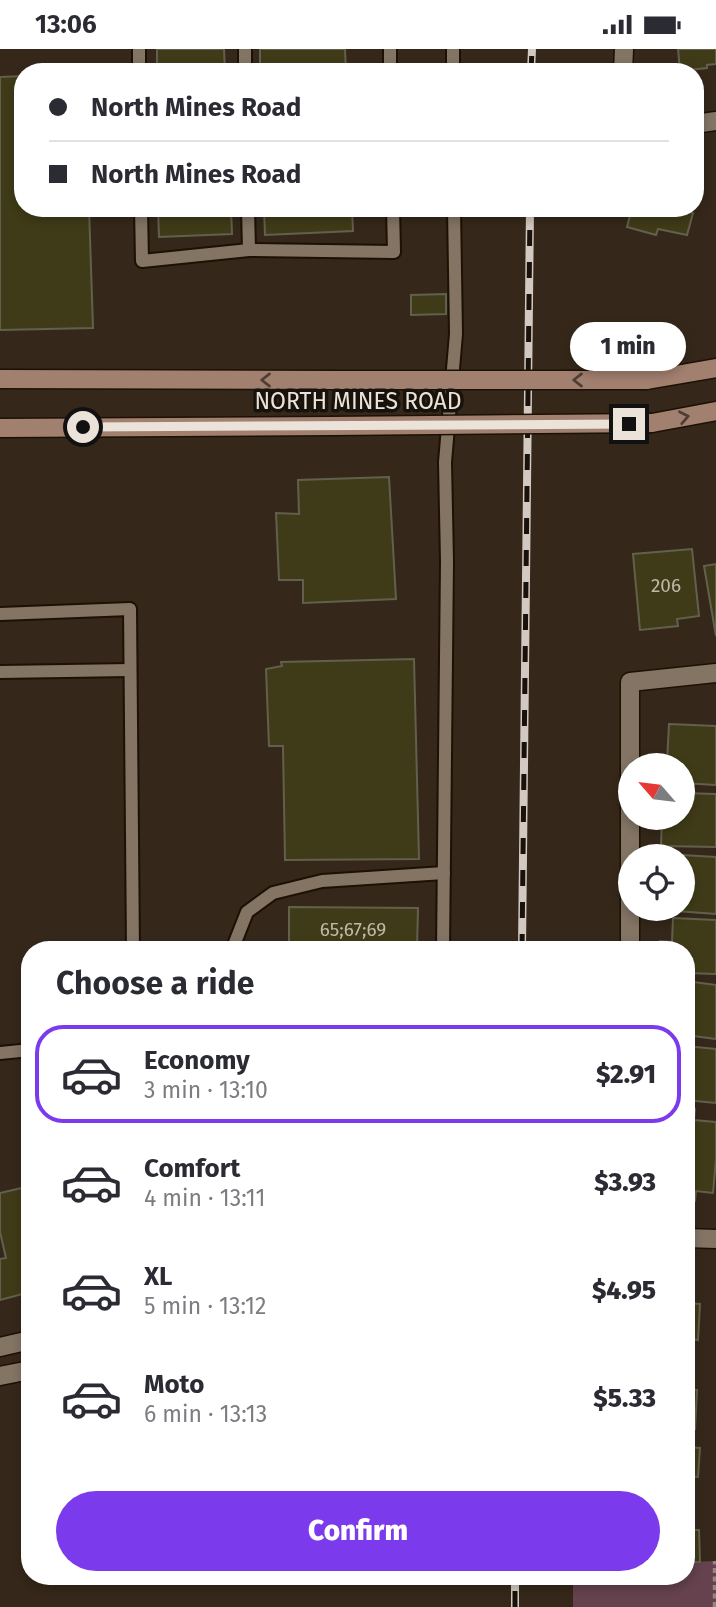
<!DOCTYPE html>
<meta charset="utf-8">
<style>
body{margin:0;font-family:"Fira Sans",sans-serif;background:#f2f2f3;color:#2b2b33;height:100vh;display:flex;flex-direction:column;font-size:26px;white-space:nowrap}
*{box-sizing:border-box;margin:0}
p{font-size:23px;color:#7c7c81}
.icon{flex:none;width:38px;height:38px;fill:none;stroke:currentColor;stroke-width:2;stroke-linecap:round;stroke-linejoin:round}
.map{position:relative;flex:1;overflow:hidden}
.drawer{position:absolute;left:21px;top:892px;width:674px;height:644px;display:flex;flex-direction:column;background:#fff;border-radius:28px;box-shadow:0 4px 10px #0003}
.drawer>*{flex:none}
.hud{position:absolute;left:14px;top:14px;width:690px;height:154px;border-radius:28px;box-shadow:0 4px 10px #0003;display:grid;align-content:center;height:154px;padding:0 35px;background:#fff}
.needle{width:46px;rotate:298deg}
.controls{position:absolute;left:618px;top:704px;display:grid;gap:14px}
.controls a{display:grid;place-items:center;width:77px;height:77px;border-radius:50%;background:#fff;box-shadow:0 4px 10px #0003;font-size:35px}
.end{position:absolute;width:32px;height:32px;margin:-16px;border:9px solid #ebe2d9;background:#111;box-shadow:0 0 0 4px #111}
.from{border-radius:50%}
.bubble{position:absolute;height:49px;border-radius:24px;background:#fff;box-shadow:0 4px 10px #0003;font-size:23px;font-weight:800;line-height:49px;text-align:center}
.hud b{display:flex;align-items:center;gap:24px;height:66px;font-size:26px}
.hud b+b{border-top:2px solid #e1e1e2}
.hud i{width:18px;height:18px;background:#2b2b33}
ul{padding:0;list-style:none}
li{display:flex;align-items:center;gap:21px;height:98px;margin:0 14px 10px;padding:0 21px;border:4px solid transparent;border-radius:28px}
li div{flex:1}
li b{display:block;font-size:26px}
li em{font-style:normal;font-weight:800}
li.active{border-color:#7c3aed}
li>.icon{width:63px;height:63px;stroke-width:1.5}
h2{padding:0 35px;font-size:32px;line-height:84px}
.button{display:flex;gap:14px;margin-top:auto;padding:14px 35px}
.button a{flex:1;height:80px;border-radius:42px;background:#7c3aed;color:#fff;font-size:28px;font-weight:800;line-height:80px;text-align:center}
.status{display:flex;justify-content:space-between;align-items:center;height:49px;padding:0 35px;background:#fff;direction:ltr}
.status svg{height:19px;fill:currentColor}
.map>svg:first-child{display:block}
.green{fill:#65424d}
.building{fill:#3f3b18;stroke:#62604c;stroke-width:2}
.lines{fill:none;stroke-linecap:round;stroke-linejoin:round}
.service-casing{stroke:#1c1104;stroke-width:16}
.minor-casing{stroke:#1c1104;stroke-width:21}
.secondary-casing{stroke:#1c1104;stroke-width:21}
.path{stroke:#91867b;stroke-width:4.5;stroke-dasharray:5 3.5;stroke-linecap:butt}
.service{stroke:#837464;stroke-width:12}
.minor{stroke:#837464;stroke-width:18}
.secondary{stroke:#a28070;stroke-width:18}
.rail-casing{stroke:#d3c9c0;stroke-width:8}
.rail{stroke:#18120c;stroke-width:5;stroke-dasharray:16;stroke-linecap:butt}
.secondary-bridge-casing{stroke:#1c1104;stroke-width:21;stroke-linecap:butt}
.secondary-bridge{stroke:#a28070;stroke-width:18}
.oneway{stroke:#4f3e34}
.route{stroke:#ebe2d9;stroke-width:9}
.labels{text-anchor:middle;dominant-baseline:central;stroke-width:7;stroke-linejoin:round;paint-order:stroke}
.number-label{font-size:19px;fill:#c0b8a9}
.street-label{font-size:23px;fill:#ebe2d9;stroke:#18120c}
</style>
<div class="status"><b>13:06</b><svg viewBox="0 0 49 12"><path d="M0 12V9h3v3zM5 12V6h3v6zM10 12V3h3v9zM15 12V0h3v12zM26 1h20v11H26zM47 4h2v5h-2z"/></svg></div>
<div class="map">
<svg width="716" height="1558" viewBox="0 0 716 1558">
<rect width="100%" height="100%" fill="#35281a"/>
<path class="green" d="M716 1512V1558H573V1528H686V1513Z"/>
<g class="building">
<path d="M157 0H224L225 23H157Z"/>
<path d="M260 0H345L346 23H260Z"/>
<path d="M678 0H716V15L707 16V19L680 22Z"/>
<path d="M23 27V159H89L93 279 0 281V28Z"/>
<path d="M158 159H231L232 185 159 188Z"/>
<path d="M264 159H352L353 182 265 186Z"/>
<path d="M632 159H689L688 163 693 164 687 186 658 180 656 186 627 178Z"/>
<path d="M446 245V265L411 266V246Z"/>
<path d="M389 428 396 550 303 554V531H279L276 464 299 465 298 431Z"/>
<path d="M692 500 699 567 677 570 678 577 640 581 633 505Z"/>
<path d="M716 515V587L704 517Z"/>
<path d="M414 610 419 810 285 811 283 697H269L266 620 282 617 281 613Z"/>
<path d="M669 675 716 677V736L682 734V716L667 714Z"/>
<path d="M682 744 716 745V798L661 797 662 768H682Z"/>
<path d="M664 805 716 808V865L676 862V859H682V807H664Z"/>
<path d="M289 858 418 859 417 901H289Z"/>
<path d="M673 869 716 871V925L686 924V901H659L660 892 672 893Z"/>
<path d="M686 932 716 936V990L686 986Z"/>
<path d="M686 997 716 1000V1054L686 1051Z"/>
<path d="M686 1059 695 1060 694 1071 716 1073V1110L713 1144 696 1142 695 1152 686 1151Z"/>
<path d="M30 1137V1243L0 1251V1210L6 1209 0 1183V1144Z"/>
<path d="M686 1254 700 1255 698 1291 691 1290 689 1315 686 1314Z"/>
<path d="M686 1321H690L689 1341H697L695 1380H686Z"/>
<path d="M686 1398 700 1399 698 1428 686 1427Z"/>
<path d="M686 1481H699L700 1513H686Z"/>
</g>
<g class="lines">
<g class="service-casing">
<g id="service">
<path d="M139 0V23"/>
<path d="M245 0V23"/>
<path d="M390 0V23"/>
<path d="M453 0V23"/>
<path d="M141 159 142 212 249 201 394 203 393 159"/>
<path d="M248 159 249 201"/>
<path d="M0 565 130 560 133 901"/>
<path d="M0 623 130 621"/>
<path d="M232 901 247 863 273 844 322 832 444 824"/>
<path d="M443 901 447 512 445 413 456 285 454 159"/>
<path d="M0 1004 30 1001"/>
</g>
</g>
<g class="minor-casing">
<g id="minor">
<path d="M623 23 624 0"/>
<path d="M695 75 716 72"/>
<path d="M630 901V633L716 624"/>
<path d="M686 1189 716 1190"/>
<path d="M0 1298 30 1291"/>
<path d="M0 1327 30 1321"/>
</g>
</g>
<g class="secondary-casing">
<g id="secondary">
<path d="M0 330 334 331"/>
<path d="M647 331 716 319"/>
<path d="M652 374 716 362"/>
<path d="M0 379 331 377"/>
</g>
</g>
<path class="path" d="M715 1558V1512"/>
<use href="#service" class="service"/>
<use href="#minor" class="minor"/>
<use href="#secondary" class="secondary"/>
<g class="rail-casing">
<g id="rail">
<path d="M531 23 532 0"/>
<path d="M522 901 530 159"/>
<path d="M515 1558V1528"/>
</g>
</g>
<use href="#rail" class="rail"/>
<g class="secondary-bridge-casing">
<g id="secondary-bridge">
<path d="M334 331H647"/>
<path d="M331 377 652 374"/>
</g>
</g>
<use href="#secondary-bridge" class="secondary-bridge"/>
</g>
<defs><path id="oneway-chevron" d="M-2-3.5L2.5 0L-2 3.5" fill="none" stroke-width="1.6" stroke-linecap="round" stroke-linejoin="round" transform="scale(1.75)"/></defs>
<g class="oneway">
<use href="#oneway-chevron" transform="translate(266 331) rotate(-180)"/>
<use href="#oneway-chevron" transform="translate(578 331) rotate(180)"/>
<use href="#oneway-chevron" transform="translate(684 368) rotate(-11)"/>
</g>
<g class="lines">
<path class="route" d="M83 378 629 375"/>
</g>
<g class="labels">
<g class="number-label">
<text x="666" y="536">206</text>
<text x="353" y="880">65;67;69</text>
</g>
<g class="street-label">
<text x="358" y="352">NORTH MINES ROAD</text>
</g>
</g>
</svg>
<div class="controls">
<a><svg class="needle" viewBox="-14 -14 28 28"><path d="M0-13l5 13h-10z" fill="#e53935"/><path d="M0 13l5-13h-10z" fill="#7c7c81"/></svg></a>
<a><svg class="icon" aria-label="locate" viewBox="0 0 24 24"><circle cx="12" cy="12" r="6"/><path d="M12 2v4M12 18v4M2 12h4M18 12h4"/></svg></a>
</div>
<i class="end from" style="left:83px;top:378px"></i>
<i class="end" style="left:629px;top:375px"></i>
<div class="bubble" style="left:570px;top:273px;width:116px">1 min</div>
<div class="hud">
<b><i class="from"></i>North Mines Road</b>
<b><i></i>North Mines Road</b>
</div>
<section class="drawer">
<h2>Choose a ride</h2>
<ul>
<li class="active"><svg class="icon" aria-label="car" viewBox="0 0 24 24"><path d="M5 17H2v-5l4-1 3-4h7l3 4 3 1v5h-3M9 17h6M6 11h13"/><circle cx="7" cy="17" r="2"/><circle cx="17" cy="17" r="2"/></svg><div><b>Economy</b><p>3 min · 13:10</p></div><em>$2.91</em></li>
<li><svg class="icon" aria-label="car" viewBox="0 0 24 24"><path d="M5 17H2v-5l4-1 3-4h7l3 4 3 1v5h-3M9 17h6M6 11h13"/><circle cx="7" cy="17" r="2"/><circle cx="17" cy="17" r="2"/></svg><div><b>Comfort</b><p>4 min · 13:11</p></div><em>$3.93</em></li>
<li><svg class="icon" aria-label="car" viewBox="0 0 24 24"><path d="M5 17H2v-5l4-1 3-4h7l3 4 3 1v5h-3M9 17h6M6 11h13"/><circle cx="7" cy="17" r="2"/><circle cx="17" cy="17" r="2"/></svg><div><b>XL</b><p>5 min · 13:12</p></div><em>$4.95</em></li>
<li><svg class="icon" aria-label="car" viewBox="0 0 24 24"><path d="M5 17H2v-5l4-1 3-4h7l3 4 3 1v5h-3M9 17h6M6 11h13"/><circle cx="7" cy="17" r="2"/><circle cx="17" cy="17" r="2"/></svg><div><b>Moto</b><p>6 min · 13:13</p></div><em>$5.33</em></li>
</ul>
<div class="button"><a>Confirm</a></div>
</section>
</div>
